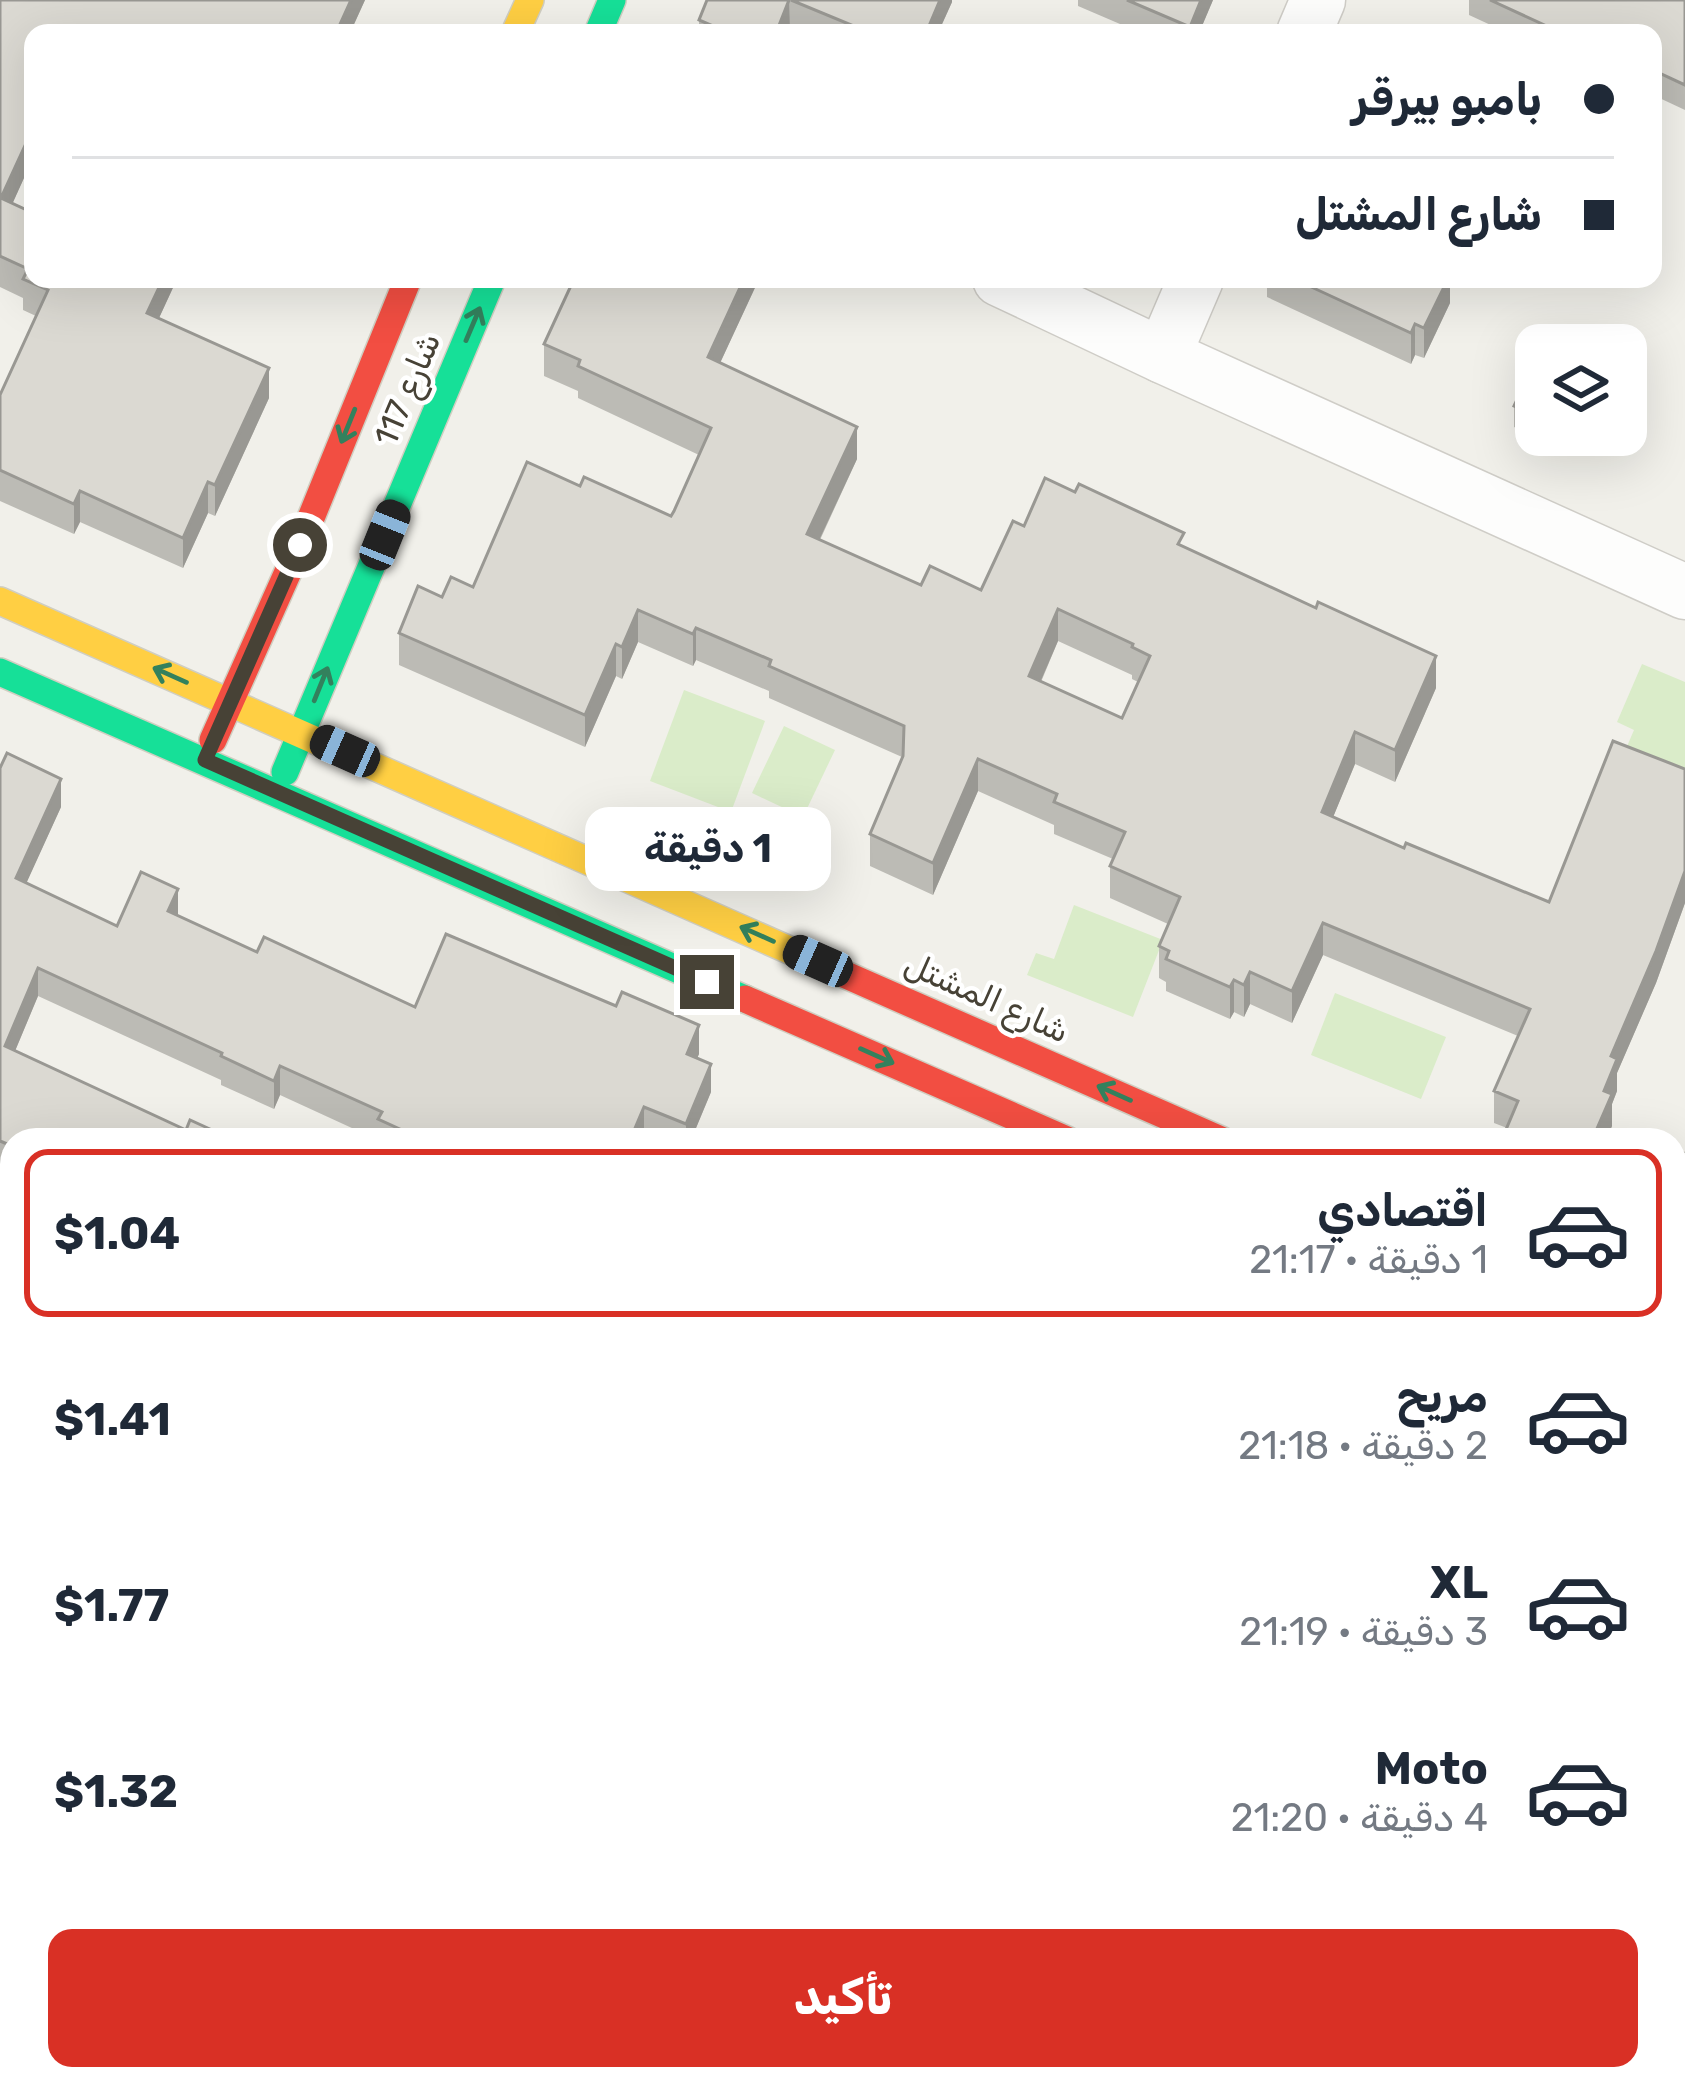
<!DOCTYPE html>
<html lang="ar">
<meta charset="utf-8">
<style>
body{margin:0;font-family:Rubik,Vazirmatn,sans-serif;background:#f2f2f3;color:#1f2937;direction:rtl;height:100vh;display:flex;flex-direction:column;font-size:45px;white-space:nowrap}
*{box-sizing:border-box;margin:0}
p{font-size:39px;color:#747a83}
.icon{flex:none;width:66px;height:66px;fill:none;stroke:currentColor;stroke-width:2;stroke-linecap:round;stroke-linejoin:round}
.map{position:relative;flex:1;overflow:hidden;direction:ltr}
.side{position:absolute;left:0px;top:1128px;width:1686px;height:963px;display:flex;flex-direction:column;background:#fff;border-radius:36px 36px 0 0;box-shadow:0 12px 48px #0002;direction:rtl}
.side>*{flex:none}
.banner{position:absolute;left:24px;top:24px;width:1638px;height:264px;border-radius:24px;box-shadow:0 12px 48px #0002;direction:rtl;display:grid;align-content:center;height:264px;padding:0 48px;background:#fff}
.controls{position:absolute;left:1515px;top:324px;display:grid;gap:24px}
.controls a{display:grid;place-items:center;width:132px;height:132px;border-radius:24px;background:#fff;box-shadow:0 12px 48px #0002;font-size:60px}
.end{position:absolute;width:54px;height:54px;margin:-27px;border:15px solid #474236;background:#fff;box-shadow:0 0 0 6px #fff}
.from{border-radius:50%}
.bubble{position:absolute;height:84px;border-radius:24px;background:#fff;box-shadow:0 12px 48px #0002;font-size:39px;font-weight:700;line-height:84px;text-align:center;direction:rtl}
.car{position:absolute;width:36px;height:72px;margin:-36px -18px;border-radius:15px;box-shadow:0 0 9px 3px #0007;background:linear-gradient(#222 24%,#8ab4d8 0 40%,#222 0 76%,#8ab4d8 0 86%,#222 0)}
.banner b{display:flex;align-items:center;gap:42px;height:114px;font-size:45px}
.banner b+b{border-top:3px solid #e0e1e3}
.banner i{width:30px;height:30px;background:#1f2937}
ul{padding:21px 0 0;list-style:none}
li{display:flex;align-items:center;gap:36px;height:168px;margin:0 24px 18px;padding:0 24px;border:6px solid transparent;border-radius:24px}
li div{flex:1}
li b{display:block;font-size:45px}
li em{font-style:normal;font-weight:700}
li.current{border-color:#d93025}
li>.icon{width:108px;height:108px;stroke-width:1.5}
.cta{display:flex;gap:24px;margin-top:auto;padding:24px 48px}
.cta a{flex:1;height:138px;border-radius:24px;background:#d93025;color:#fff;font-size:48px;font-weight:700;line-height:138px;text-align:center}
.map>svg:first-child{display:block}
.green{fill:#daecc9}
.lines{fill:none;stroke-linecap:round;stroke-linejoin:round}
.street-casing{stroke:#cfcdc7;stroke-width:57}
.fast-casing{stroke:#d0cec1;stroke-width:30}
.slow-casing{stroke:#d0cec1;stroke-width:30}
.jam-casing{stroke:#d0cec1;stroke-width:30}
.street{stroke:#fdfdfc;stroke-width:54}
.fast{stroke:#16e098;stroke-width:27}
.slow{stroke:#ffcf43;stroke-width:27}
.jam{stroke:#f24e42;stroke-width:27}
.wall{fill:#bcbbb5;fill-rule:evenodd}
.shaded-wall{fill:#999893}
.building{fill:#dbd9d2;stroke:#999893;stroke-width:3;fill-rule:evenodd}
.oneway{stroke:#33815d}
.route{stroke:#474236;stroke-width:15}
.labels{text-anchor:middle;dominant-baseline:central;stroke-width:9;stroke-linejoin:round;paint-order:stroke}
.street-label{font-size:33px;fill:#474236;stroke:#fff}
</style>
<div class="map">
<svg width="1685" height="2089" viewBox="0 0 1685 2089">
<rect width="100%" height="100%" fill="#f1f0ea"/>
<g class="green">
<path d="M1642 664 1685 682V791L1619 765 1634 730 1617 722Z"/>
<path d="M684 690 765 721 731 812 650 781Z"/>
<path d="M784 726 835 750 803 817 752 793Z"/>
<path d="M1074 905 1163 940 1133 1017 1027 975 1036 953 1054 959Z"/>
<path d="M1335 993 1446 1037 1421 1099 1311 1055Z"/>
</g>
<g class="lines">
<g class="street-casing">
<g id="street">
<path d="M1304 33 1318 0"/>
<path d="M1000 279 1163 356 1685 592"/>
<path d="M1163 356 1196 279"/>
<path d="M1674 1207 1685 1180"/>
<path d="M0 1411 12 1417"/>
<path d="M1605 2079 1627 2089"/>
<path d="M548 2089 552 2079"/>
<path d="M974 2089 978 2079"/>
</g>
</g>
<g class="fast-casing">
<g id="fast">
<path d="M598 33 612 0"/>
<path d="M0 672 745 999"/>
<path d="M285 772 492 279"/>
</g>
</g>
<g class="slow-casing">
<g id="slow">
<path d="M515 33 530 0"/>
<path d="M0 601 805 957"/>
<path d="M1674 1342 1685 1347"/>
</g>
</g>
<g class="jam-casing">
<g id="jam">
<path d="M213 740 300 545 408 279"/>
<path d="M805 957 1221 1140"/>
<path d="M745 999 1067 1140"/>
<path d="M1674 1408 1685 1413"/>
</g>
</g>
<use href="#street" class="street"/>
<use href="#fast" class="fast"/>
<use href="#slow" class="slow"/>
<use href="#jam" class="jam"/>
</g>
<g class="wall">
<path d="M0 0H365L350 33H33V158L12 204 33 279H177L159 318 269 398 215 516 208 513 183 568 80 522 74 534 0 501V395L36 316 23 310V298L0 287Z"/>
<path d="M707 0H952V2L938 33H798L790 30 788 33H699V20Z"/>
<path d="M1078 0H1213L1199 33H1141L1078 6Z"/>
<path d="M1469 0H1685V110L1653 95V33H1508L1469 15Z"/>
<path d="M574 279H759L720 363 857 459 820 540 921 585 981 590 1024 526 1184 547 1436 688 1395 782 1355 764 1333 817 1404 848 1549 902 1685 769V903L1656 983 1617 1073V1091L1612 1104V1126L1606 1140H1505L1507 1128 1494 1123V1091L1518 1036 1323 955 1292 1023 1250 1004 1244 1017 1234 1012 1230 1019 1166 991V982L1159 978V946L1168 924 1110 898V866L1113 859 1054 834V825L978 791 933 895 870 866V834L902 757 769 698V691L696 660 693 666 638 642 622 679 616 676 585 747 399 665V633L442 597 473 587 580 486 671 516 699 455 578 398V391L544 376V344ZM1058 641 1132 675V679L1138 682 1122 718 1041 682Z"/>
<path d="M1261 279H1450V303L1424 358 1415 355 1411 364 1267 297V282Z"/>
<path d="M1536 359V435H1576L1568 451 1514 427V406Z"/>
<path d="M0 768 61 807 26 883 117 926 178 916 257 952 415 1007 699 1054 697 1058 711 1092 691 1140H656L644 1135 642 1140H378L280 1095 274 1109 221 1085V1080L38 996 15 1051 186 1130 234 1140H12V1175L0 1169Z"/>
<path d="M1674 1475 1685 1480V2061L1674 2057Z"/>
<path d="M12 1495V1665L0 1660V1520Z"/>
<path d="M0 1712 12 1718 4 1867 0 1865Z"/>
<path d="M0 1955 259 2079 256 2089H0Z"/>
<path d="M771 2079H909L905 2087 891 2080Z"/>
</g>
<g class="shaded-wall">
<path d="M351 0H365L350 33H336Z"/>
<path d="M789 0 790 30 788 33H776Z"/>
<path d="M940 0H952V2L938 33H926Z"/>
<path d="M1201 0H1213L1199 33H1190V27Z"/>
<path d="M33 128V158L1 229V198Z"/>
<path d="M163 279H177L147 344V313Z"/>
<path d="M744 279H759L708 389V357Z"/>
<path d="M1448 279H1450V303L1424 358V328Z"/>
<path d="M1415 324V355L1411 364V333Z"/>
<path d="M269 368V398L215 516V485Z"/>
<path d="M857 427V459L807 566V534Z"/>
<path d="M1568 435H1576L1568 451Z"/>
<path d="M208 482V513L183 568V538Z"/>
<path d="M80 491V522L74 534V504Z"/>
<path d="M1058 609V641L1029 708V676Z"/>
<path d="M638 610V642L622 679V647Z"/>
<path d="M696 628V660L693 666V634Z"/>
<path d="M616 644V676L585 747V715Z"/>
<path d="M1436 656V688L1395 782V750Z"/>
<path d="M1355 732V764L1322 844V812Z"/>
<path d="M978 759V791L933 895V863Z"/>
<path d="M61 779V807L16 906V878Z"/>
<path d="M1685 871V903L1656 983 1617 1073V1091L1612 1104V1126L1606 1140H1592L1611 1056Z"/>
<path d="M178 889V918L168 911Z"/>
<path d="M1323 923V955L1292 1023V991Z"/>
<path d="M38 968V996L5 1075V1046Z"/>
<path d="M1250 972V1004L1244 1017V985Z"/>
<path d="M1234 980V1012L1230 1019V987Z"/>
<path d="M699 1025V1054L687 1082V1054Z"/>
<path d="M711 1064V1092L691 1140H686V1124Z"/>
<path d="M280 1066V1095L274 1109V1081Z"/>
<path d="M644 1107V1135L642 1140H630Z"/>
<path d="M12 1814V1848L4 1867V1833Z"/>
<path d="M245 2079H259L256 2089H241Z"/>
<path d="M880 2079H891L887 2089H876Z"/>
</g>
<g class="building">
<path d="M0 0H351L336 33H33V128L1 198 33 213V279H163L147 313 269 368 215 485 208 482 183 538 80 491 74 504 0 470V395L48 290 23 279 28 269 0 256Z"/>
<path d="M707 0H789L776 33H729L699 20Z"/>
<path d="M791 0H940L926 33H865L866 31Z"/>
<path d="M1127 0H1201L1190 27Z"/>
<path d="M1490 0H1685V85L1653 70V33H1562Z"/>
<path d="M574 279H744L708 357 857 427 807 534 921 585 930 566 981 590 1013 521 1024 526 1045 478 1075 492 1079 484 1184 533 1178 544 1316 608 1318 602 1436 656 1395 750 1355 732 1322 812 1404 848 1406 843 1549 902 1613 741 1685 769V871L1656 951 1611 1056 1617 1059 1604 1091 1612 1094 1592 1140H1525L1505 1132 1518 1101 1494 1091 1530 1009 1323 923 1292 991 1250 972 1244 985 1234 980 1230 987 1166 959 1169 951 1159 946 1180 897 1110 866 1125 832 1054 802 1057 794 978 759 933 863 870 834 903 756 904 726 769 666 771 660 696 628 693 634 638 610 622 647 616 644 585 715 399 633 418 586 442 597 451 577 473 587 527 462 580 486 584 477 671 516 674 511 711 428 578 366 580 360 544 344ZM1058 609 1133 644 1132 647 1150 656 1122 718 1029 676Z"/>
<path d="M1294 279H1448L1424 328 1415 324 1411 333Z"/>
<path d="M1547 335 1569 345H1543Z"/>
<path d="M1536 359V416L1514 406Z"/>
<path d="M7 753 61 779 16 878 117 926 141 872 178 889 168 911 257 952 264 937 415 1007 446 934 616 1006 622 992 699 1025 687 1054 711 1064 686 1124 644 1107 630 1140H400L404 1131 378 1119 382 1112 280 1066 274 1081 221 1056 222 1053 38 968 5 1046 186 1130 190 1120 234 1140H12V1146L0 1141V768Z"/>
<path d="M1674 1475 1685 1480V2032L1674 2027Z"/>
<path d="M11 1495H12V1635L0 1630V1520Z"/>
<path d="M0 1712 12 1718V1814L4 1833 0 1831Z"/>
<path d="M0 1955 12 1960V2078L0 2073Z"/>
<path d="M14 2079H245L241 2089H36Z"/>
<path d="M771 2079H880L876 2089H767Z"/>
<path d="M1046 2079H1357L1361 2081 1362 2079H1505L1503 2084 1509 2087 1508 2089H1059L1045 2083Z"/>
</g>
<defs><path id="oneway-shaft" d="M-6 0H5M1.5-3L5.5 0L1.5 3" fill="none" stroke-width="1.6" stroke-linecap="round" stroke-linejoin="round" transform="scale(3)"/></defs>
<g class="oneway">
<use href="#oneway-shaft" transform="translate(473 324) rotate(-67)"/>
<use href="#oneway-shaft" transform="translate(348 426) rotate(112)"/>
<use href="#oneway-shaft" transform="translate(170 675) rotate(-156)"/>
<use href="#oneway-shaft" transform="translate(321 684) rotate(-68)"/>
<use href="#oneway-shaft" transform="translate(757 934) rotate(-156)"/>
<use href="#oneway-shaft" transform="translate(877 1056) rotate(24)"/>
<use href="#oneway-shaft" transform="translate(1114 1093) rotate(-156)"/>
</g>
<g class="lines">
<path class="route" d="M300 545 205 760 707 982"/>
</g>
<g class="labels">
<g class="street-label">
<text transform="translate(407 389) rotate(-67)">شارع 117</text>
<text transform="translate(987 997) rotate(24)">شارع المشتل</text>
</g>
</g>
</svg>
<div class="controls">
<a><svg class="icon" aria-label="layers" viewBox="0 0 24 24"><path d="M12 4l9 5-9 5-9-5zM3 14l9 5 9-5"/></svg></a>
</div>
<i class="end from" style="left:300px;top:545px"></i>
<i class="end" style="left:707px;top:982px"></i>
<div class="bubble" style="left:585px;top:807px;width:246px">1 دقيقة</div>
<i class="car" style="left:385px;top:535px;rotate:22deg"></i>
<i class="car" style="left:345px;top:751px;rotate:294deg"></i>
<i class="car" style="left:818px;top:961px;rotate:294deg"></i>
<div class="banner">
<b><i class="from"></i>بامبو بيرقر</b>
<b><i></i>شارع المشتل</b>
</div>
<section class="side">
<ul>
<li class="current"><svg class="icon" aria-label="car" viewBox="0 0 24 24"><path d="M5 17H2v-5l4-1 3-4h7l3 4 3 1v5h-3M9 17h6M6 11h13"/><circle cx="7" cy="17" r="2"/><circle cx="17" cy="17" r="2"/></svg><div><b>اقتصادي</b><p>1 دقيقة · 21:17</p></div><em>$1.04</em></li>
<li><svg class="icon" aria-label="car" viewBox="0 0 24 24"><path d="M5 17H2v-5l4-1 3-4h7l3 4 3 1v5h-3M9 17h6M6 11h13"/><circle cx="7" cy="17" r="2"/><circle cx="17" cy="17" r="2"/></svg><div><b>مريح</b><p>2 دقيقة · 21:18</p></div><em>$1.41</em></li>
<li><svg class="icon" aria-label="car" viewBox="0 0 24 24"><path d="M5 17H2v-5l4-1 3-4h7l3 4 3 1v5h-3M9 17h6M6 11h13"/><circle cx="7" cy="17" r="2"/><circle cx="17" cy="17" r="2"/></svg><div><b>XL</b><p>3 دقيقة · 21:19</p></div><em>$1.77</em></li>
<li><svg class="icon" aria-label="car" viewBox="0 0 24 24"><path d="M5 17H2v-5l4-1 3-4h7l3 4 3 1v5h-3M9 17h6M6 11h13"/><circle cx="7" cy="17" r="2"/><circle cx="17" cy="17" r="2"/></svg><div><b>Moto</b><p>4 دقيقة · 21:20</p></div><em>$1.32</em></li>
</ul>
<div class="cta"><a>تأكيد</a></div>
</section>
</div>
